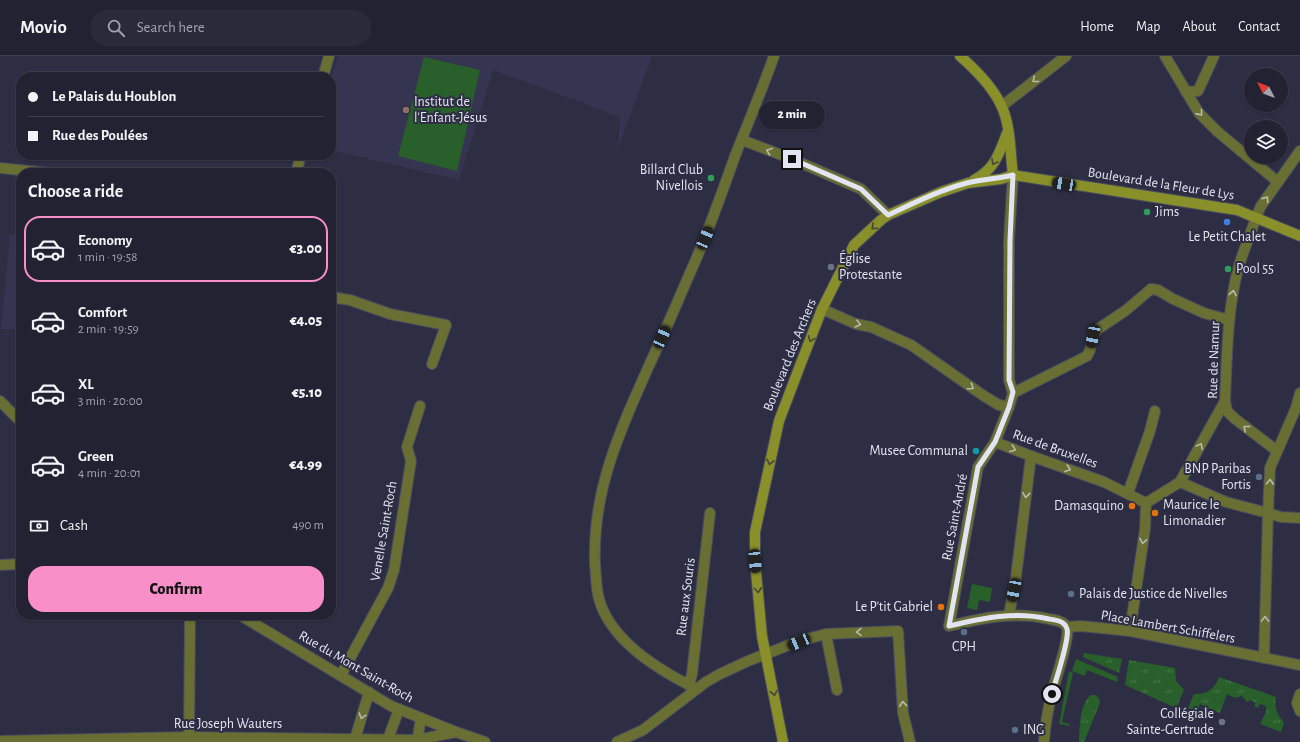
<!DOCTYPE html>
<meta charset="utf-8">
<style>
body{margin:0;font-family:"Alegreya Sans",sans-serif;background:#2a2a3a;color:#f1f3f6;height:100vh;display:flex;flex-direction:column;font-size:15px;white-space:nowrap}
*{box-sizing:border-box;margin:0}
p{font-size:13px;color:#a2a4ac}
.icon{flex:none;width:22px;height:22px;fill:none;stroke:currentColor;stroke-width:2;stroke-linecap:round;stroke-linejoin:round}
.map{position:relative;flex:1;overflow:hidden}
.details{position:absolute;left:16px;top:112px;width:320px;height:452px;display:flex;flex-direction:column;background:#222232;border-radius:16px;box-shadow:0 1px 3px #0004,0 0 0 1px #3f3f4d}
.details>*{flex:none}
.hud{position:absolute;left:16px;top:16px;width:320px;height:88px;border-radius:16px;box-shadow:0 1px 3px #0004,0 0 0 1px #3f3f4d;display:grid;align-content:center;height:88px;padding:0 12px;background:#222232}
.needle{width:26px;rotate:312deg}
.buttons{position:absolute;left:1244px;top:12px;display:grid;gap:8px}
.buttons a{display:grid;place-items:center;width:44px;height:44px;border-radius:50%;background:#222232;box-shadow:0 1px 3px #0004,0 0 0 1px #3f3f4d;font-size:20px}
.end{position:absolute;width:18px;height:18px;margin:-9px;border:5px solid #e3e4f2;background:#111;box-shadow:0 0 0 2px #111}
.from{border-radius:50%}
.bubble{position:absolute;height:28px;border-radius:14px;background:#222232;box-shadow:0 1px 3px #0004,0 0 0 1px #3f3f4d;font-size:13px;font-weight:800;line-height:28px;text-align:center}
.car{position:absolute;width:12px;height:24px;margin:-12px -6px;border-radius:5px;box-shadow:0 0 3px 1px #0007;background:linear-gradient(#222 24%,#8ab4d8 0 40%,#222 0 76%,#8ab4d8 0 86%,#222 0)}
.hud b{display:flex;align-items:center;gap:14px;height:38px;font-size:15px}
.hud b+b{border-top:1px solid #3f3f4d}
.hud i{width:10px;height:10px;background:#f1f3f6}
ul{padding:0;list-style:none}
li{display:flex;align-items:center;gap:12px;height:66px;margin:0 8px 6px;padding:0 4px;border:2px solid transparent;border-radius:16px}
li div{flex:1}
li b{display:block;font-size:15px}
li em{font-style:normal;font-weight:800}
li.current{border-color:#f98fc8}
li>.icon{width:36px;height:36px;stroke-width:1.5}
h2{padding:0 12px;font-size:18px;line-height:48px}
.pay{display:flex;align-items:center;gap:10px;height:44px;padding:0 12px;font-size:15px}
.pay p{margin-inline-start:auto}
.button{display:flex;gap:8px;margin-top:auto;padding:8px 12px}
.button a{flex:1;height:46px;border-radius:16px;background:#f98fc8;color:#111;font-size:16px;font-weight:800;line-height:46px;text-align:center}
header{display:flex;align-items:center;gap:24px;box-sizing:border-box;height:56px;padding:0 20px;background:#222232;border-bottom:1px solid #3f3f4d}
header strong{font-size:19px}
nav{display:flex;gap:22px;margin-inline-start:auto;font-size:14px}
.search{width:280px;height:36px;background:#2a2a3a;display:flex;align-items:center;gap:10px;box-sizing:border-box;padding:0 14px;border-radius:16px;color:#a2a4ac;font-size:15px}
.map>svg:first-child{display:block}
.built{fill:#353551}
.grass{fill:#285f2a}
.park{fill:url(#park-tufts)}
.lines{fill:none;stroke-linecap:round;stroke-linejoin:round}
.pedestrian-casing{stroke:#4a4b5f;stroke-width:12}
.minor-casing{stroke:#4a4b5f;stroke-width:12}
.tertiary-casing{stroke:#4a4b5f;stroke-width:12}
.secondary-casing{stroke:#4a4b5f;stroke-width:12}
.pedestrian{stroke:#696e33;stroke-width:10}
.minor{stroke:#696e33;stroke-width:10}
.tertiary{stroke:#696e33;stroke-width:10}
.secondary{stroke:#898f29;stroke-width:10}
.oneway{stroke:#b8bbaf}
.oneway2{stroke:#44463c}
.route{stroke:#e3e4f2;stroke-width:5}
.education-dot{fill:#8d6e63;stroke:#2d2e43;stroke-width:1.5}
.leisure-dot{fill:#2e9e5b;stroke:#2d2e43;stroke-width:1.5}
.shop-dot{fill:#3f7fe0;stroke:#2d2e43;stroke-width:1.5}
.worship-dot{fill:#6b7280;stroke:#2d2e43;stroke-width:1.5}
.culture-dot{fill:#0f9aa8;stroke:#2d2e43;stroke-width:1.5}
.service-dot{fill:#5c6f8a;stroke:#2d2e43;stroke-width:1.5}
.food-dot{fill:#e8710a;stroke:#2d2e43;stroke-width:1.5}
.labels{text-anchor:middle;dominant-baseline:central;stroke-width:4;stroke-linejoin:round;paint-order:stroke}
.poi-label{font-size:14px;fill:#e3e4f2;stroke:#2d2e43;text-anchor:start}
.street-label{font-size:14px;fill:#e3e4f2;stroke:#2d2e43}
</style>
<header>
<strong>Movio</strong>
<div class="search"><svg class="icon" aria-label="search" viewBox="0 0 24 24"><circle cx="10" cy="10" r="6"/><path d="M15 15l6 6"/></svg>Search here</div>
<nav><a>Home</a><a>Map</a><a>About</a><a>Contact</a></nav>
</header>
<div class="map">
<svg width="1300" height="686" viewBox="0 0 1300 686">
<defs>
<pattern id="park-tufts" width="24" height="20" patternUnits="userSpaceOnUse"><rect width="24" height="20" fill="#285f2a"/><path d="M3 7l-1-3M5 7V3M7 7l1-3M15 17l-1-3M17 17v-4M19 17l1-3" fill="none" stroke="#477649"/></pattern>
</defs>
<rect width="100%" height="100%" fill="#2d2e43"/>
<g class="built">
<path d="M338 0H652L618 92 620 62 581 46 493 14 459 124 331 94V24Z"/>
<path d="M10 179H21V274L1 273Z"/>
</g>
<g class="grass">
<path d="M424 1 480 14 457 115 398 100Z"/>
<path d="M972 528 992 532 990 546 979 544 977 554 967 552Z"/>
<path d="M1076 603 1118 621 1117 626 1087 614 1085 620 1072 615Z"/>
<path d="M1069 615 1073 617 1062 666 1070 668 1069 670 1059 668Z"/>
</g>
<g class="park">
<path d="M1084 597 1122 603 1119 617 1083 601Z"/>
<path d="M1129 604 1175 612 1176 625 1184 634 1176 652 1125 629Z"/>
<path d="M1219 621 1276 641C1274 651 1277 659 1284 666L1281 676 1260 668 1266 656V650L1260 648 1258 652 1254 650 1256 647 1250 644 1247 646 1242 640 1235 642 1227 638 1220 657 1200 648 1197 656 1188 652 1194 638C1206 639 1215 633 1219 621Z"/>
<path d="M1091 639H1096L1099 643 1100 647 1084 686H1079C1079 673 1080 646 1091 639Z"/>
</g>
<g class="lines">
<g class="pedestrian-casing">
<g id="pedestrian">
<path d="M1256 161C1251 178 1243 195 1238 213 1227 256 1227 301 1225 345L1227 355 1234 362 1277 395"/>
<path d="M1151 233 1158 234 1173 243 1204 257 1229 264"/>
<path d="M1031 400 1104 426 1146 447"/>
<path d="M1180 426 1226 446 1268 457 1264 602"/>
<path d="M1128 437 1150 375 1155 355"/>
<path d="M1146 447 1180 426 1225 345"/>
<path d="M1067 571 1081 570 1130 575 1300 609"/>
<path d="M1130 575 1145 473 1146 447"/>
</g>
</g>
<g class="minor-casing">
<g id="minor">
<path d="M1165 0 1199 57 1218 76 1278 126"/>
<path d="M323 21 329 0"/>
<path d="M1186 36 1198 35 1214 0"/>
<path d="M742 84 792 103 861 133 888 159"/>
<path d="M0 112 48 117"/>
<path d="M296 117 301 99"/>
<path d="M1013 119 1009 184V324L1013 337 1009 351 995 386 978 411 949 570C982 562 1015 555 1049 563 1055 564 1065 565 1067 572 1070 582 1055 625 1052 637 1048 653 1045 670 1044 686"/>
<path d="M331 241 350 244 390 258 446 269 432 308"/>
<path d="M822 253 856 268 871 271 911 289 984 340 999 349 1009 351"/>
<path d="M1013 337 1087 300 1090 294 1093 280 1098 273 1125 255 1151 233"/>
<path d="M1300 337 1296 352 1270 412 1268 457 1281 461 1300 462"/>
<path d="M0 345 21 366"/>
<path d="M995 386 1031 400 1016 521 1009 559"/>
<path d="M0 509 21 508"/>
<path d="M240 559 391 650 456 676 485 686"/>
<path d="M826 578 837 634"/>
<path d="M341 619 388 532 394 514 411 405 407 391 420 350"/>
<path d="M689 629 692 618 710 457"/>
<path d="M697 633C660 615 611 586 599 543 596 532 596 519 595 508 592 432 622 370 652 303 668 269 682 235 697 201 711 168 723 134 735 100 748 67 762 34 774 0"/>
<path d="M1300 638 1297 647 1300 655"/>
<path d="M189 681 190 559"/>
<path d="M355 683 369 636"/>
<path d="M388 683 399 653"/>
<path d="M0 685 189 681 417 684 456 676"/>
<path d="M417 686 421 662"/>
<path d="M617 686 643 674 706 626 720 618 748 605 799 585 826 578 898 575 903 657 910 686"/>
</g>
</g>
<g class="tertiary-casing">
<g id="tertiary">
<path d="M1002 50 1066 0"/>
<path d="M1256 161 1261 150 1300 95"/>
</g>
</g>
<g class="secondary-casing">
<g id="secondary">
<path d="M960 0C976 14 992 30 1001 49 1011 69 1010 97 1013 119"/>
<path d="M974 124C995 113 999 98 1007 77"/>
<path d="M783 686 762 580 755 505V476L779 365 801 307 822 253 854 189 881 164 888 159 941 136 968 127 1001 123 1013 119 1237 154 1300 180"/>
</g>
</g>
<use href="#pedestrian" class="pedestrian"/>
<use href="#minor" class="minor"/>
<use href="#tertiary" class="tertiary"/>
<use href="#secondary" class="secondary"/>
</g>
<defs><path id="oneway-chevron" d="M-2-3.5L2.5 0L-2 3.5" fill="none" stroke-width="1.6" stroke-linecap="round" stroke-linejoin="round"/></defs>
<g class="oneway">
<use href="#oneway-chevron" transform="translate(1035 24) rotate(141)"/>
<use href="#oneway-chevron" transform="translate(1200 57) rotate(51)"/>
<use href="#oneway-chevron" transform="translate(769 95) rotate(-160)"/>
<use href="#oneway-chevron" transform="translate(1266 143) rotate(-55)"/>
<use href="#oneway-chevron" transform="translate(1233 237) rotate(-80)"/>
<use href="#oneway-chevron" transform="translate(858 268) rotate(14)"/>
<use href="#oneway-chevron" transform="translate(971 331) rotate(35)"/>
<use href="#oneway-chevron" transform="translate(1246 372) rotate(-141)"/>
<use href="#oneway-chevron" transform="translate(1200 390) rotate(-62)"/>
<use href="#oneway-chevron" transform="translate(1013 393) rotate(21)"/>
<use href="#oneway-chevron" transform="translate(1068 413) rotate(20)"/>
<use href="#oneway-chevron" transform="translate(1270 426) rotate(-87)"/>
<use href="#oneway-chevron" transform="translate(1026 439) rotate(96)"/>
<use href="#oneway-chevron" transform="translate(1143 485) rotate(99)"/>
<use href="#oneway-chevron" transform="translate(1265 563) rotate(-89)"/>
<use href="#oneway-chevron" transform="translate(859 576) rotate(178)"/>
<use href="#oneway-chevron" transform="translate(903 648) rotate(-94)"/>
<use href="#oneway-chevron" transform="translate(362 660) rotate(107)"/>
</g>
<g class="oneway2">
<use href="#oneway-chevron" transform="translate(994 106) rotate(120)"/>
<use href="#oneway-chevron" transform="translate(874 171) rotate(138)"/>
<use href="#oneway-chevron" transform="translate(811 283) rotate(112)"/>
<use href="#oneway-chevron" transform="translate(770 406) rotate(102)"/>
<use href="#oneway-chevron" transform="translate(758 534) rotate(85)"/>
<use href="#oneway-chevron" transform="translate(774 637) rotate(79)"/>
</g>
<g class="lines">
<path class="route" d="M792 103 861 133 888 159C914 147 940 134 967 127 982 123 998 123 1013 119L1010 184 1009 324 1013 336 1009 351 995 386 978 411 949 570C983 562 1015 555 1049 563 1056 564 1065 565 1067 573 1070 583 1055 626 1052 638"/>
</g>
<circle class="education-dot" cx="406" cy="54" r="4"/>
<g class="leisure-dot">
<circle cx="711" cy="122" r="4"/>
<circle cx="1147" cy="156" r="4"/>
<circle cx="1228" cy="213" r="4"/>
</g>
<circle class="shop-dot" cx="1227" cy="166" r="4"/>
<g class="worship-dot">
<circle cx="831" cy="211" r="4"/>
<circle cx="1222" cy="666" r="4"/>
</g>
<circle class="culture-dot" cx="976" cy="395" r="4"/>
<g class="service-dot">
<circle cx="1259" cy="421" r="4"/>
<circle cx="1071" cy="538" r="4"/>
<circle cx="964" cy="576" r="4"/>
<circle cx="1015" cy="674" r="4"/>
</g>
<g class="food-dot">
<circle cx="1132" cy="450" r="4"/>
<circle cx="1155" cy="457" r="4"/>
<circle cx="941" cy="551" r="4"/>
</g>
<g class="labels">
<g class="poi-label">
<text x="414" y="46">Institut de<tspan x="414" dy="16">l'Enfant-Jésus</tspan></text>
<text x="703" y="114" text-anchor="end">Billard Club<tspan x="703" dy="16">Nivellois</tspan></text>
<text x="1155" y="156">Jims</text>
<text x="1227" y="181" text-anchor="middle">Le Petit Chalet</text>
<text x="839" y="203">Église<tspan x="839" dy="16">Protestante</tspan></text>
<text x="1236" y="213">Pool 55</text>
<text x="968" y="395" text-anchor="end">Musee Communal</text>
<text x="1251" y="413" text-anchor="end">BNP Paribas<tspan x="1251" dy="16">Fortis</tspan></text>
<text x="1163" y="449">Maurice le<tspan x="1163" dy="16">Limonadier</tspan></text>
<text x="1124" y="450" text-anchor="end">Damasquino</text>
<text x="1079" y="538">Palais de Justice de Nivelles</text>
<text x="933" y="551" text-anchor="end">Le P'tit Gabriel</text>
<text x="964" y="591" text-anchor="middle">CPH</text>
<text x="1214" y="658" text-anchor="end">Collégiale<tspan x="1214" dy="16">Sainte-Gertrude</tspan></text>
<text x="1023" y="674">ING</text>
</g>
<g class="street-label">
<text transform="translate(1161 128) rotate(9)">Boulevard de la Fleur de Lys</text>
<text transform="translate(790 299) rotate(-68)">Boulevard des Archers</text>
<text transform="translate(1214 304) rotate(-88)">Rue de Namur</text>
<text transform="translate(1055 393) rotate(20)">Rue de Bruxelles</text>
<text transform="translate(955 461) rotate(-79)">Rue Saint-André</text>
<text transform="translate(384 475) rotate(-80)">Venelle Saint-Roch</text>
<text transform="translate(686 541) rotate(-83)">Rue aux Souris</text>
<text transform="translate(1168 571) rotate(10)">Place Lambert Schiffelers</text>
<text transform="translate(356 611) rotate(30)">Rue du Mont Saint-Roch</text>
<text x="228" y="668">Rue Joseph Wauters</text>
</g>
</g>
</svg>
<div class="buttons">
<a><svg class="needle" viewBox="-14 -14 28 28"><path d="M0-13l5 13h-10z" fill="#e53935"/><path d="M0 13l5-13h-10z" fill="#a2a4ac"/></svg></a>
<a><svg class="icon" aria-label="layers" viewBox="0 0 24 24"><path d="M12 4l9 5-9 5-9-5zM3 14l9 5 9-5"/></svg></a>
</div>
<i class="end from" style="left:1052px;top:638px"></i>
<i class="end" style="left:792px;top:103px"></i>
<div class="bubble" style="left:759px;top:45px;width:66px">2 min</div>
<i class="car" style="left:1064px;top:128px;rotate:279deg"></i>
<i class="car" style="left:705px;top:182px;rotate:23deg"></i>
<i class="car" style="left:1093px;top:280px;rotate:191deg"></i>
<i class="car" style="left:662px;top:281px;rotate:24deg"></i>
<i class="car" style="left:755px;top:505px;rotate:175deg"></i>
<i class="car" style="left:1014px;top:534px;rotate:191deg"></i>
<i class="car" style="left:799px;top:586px;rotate:247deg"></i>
<div class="hud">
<b><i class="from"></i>Le Palais du Houblon</b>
<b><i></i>Rue des Poulées</b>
</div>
<section class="details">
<h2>Choose a ride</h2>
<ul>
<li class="current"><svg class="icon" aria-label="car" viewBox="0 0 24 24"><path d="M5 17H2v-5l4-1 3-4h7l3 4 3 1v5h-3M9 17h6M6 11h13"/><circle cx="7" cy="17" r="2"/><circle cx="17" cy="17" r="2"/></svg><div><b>Economy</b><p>1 min · 19:58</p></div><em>€3.00</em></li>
<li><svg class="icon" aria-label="car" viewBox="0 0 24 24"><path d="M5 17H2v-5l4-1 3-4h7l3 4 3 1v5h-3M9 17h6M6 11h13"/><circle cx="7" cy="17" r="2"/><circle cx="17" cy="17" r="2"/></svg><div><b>Comfort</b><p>2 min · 19:59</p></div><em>€4.05</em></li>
<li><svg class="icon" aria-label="car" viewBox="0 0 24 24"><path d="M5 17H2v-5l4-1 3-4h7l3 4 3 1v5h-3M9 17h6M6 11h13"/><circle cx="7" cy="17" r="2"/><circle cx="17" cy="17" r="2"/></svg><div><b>XL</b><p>3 min · 20:00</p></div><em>€5.10</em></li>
<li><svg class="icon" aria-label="car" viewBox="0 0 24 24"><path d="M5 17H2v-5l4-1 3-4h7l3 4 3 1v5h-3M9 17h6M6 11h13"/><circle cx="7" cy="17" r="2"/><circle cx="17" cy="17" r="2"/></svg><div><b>Green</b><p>4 min · 20:01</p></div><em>€4.99</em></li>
</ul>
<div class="pay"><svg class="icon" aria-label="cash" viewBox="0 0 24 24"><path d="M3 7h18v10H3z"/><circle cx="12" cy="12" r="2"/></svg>Cash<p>490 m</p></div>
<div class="button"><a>Confirm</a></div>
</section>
</div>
